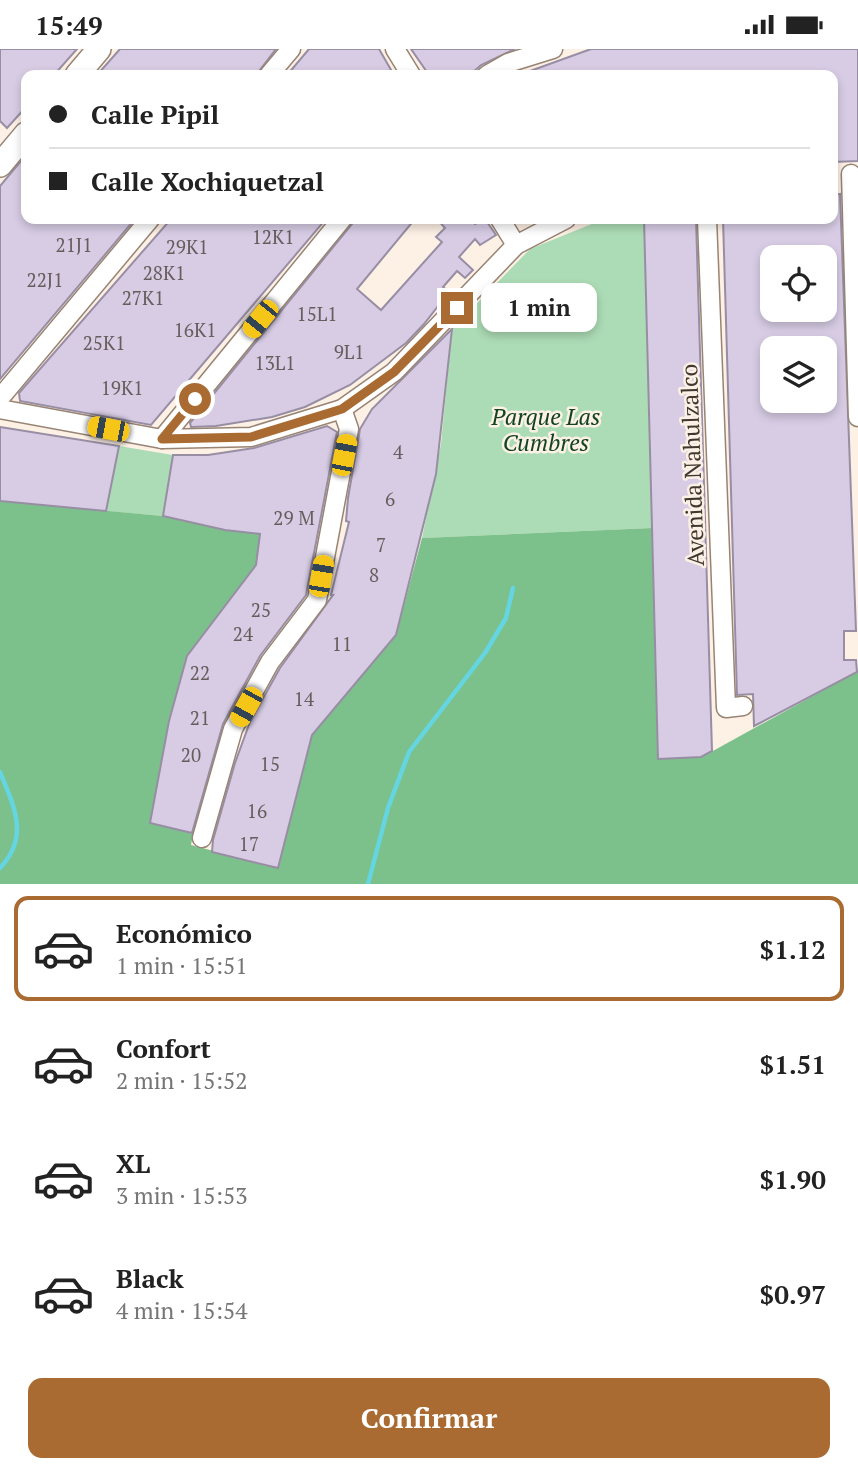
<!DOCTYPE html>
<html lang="es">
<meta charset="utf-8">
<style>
body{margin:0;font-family:"PT Serif",serif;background:#f6f6f6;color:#222;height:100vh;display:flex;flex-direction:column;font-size:26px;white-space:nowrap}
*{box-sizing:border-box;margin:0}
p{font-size:23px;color:#767676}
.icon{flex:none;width:38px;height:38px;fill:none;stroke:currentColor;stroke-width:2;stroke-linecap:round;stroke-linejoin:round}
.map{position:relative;height:835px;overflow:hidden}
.sheet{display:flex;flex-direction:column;background:#fff;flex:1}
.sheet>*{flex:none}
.guide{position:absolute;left:21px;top:21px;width:817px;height:154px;border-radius:14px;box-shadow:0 4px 10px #0003;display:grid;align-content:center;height:154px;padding:0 28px;background:#fff}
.controls{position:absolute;left:760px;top:196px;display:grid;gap:14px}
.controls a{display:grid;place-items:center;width:77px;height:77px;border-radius:14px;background:#fff;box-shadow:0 4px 10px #0003;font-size:35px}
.end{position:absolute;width:32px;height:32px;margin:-16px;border:9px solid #a96b31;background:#fff;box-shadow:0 0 0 4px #fff}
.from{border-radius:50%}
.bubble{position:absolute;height:49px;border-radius:14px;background:#fff;box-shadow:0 4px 10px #0003;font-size:23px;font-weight:800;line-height:49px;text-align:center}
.car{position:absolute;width:21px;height:42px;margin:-21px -10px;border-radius:9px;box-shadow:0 0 5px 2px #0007;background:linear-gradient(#f5c518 24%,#345 0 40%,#f5c518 0 76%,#345 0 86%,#f5c518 0)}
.guide b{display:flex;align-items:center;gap:24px;height:66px;font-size:26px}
.guide b+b{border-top:2px solid #e0e0e0}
.guide i{width:18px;height:18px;background:#222}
ul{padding:12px 0 0;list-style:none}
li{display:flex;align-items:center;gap:21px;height:105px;margin:0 14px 10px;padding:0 14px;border:4px solid transparent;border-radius:14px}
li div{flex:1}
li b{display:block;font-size:26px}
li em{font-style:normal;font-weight:800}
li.on{border-color:#a96b31}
li>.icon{width:63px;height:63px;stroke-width:1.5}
.action{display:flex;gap:14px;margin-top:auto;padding:14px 28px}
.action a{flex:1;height:80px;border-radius:14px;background:#a96b31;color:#fff;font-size:28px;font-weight:800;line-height:80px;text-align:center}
.status{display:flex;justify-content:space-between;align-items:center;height:49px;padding:0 35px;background:#fff;direction:ltr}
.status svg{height:19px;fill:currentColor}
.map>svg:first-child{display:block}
.green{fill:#acdcb5}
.forest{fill:#7cc18b}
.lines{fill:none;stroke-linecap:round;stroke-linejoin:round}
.stream{stroke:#64d5e1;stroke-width:4.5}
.building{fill:#d7cce4;stroke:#988ea4;stroke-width:2;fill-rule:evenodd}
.minor-casing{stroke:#988474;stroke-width:21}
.major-casing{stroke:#988474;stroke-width:26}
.minor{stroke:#fff;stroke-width:18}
.major{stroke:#fff;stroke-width:23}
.route{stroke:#a96b31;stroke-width:9}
.labels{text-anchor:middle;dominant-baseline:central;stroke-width:5;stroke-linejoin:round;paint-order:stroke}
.number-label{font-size:19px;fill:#665d5d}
.park-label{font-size:23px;font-style:italic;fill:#114421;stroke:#fdf0e5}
.street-label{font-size:23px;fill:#403830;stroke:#fdf0e5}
</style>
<div class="status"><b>15:49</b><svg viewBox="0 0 49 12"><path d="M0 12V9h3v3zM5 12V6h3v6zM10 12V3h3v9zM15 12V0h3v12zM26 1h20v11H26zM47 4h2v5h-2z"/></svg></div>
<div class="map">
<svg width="858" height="835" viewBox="0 0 858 835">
<rect width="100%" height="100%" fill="#fdf0e5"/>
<g class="green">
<path d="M604 170H644L652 479 422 489 441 395 452 280 530 200Z"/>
<path d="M119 397 173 406 163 467 106 462Z"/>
</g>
<path class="forest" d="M0 452 163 467 224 481 260 485 256 516 187 607 170 666 150 773 193 785 191 796 278 819 312 686 396 586 422 489 652 479 658 709 702 708 858 622V835H0Z"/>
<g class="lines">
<g class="stream">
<path d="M0 723C14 758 30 787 0 819"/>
<path d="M368 835 388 759 409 703 485 604 506 569 513 539"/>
</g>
</g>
<g class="building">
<path d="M0 0H77L54 26H26V58L7 79 0 72Z"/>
<path d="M120 0H276L256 26H97Z"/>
<path d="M309 0H379L394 26H287Z"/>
<path d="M411 0H515L481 16 470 26H429Z"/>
<path d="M591 0H858V112L833 113V26H519Z"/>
<path d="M26 106V170H135L0 330V137Z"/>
<path d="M840 145 856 582H844V611H856L857 623 754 677 753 645 737 646 723 170H833V146ZM772 208H824V261H772ZM772 299H824V352H772Z"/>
<path d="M171 170H326L151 376 20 352 19 344Z"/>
<path d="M356 170H415L357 240 381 261 442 193 436 188 445 179 437 170H471L475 175 485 170 496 186 480 196 475 190 459 208 473 221 465 229 457 222 443 238 449 243 424 275 406 294 350 336 305 358 272 368 216 377 191 378 190 374Z"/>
<path d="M644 170H696L712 702 701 708 658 710Z"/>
<path d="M452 280 436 425 396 586 312 686 278 819 212 803 213 791 235 714 250 673 280 619 333 546H331L349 473 346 472 348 449 360 380 372 360Z"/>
<path d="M327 377 337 383 306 546 260 607 223 675 192 784 150 774 169 672 187 607 256 516 260 485 225 481 163 467 173 406H208L254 399Z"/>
<path d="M0 378 119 397 106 462 0 452Z"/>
</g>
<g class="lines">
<g class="minor-casing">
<g id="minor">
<path d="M395 0 411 26"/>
<path d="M269 26 291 0"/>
<path d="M487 26 508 14 553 0"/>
<path d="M851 125 858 368"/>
<path d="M500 170 516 196"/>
<path d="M707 170 726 659 743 657"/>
<path d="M0 349 150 170"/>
<path d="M0 360 162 390 251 388 342 360 394 323 516 196 566 170"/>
<path d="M162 390 342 170"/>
<path d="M202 789 233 680 270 613 317 551 349 380 342 360"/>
</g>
</g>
<g class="major-casing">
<g id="major">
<path d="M77 26 99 0"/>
<path d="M0 116 26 85"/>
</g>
</g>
<use href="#minor" class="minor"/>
<use href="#major" class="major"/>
</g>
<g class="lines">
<path class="route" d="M195 350 162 390 251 388 342 360 394 323 457 259"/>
</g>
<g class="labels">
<g class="number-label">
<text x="273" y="187">12K1</text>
<text x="74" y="195">21J1</text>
<text x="187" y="197">29K1</text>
<text x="164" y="223">28K1</text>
<text x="45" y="230">22J1</text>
<text x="143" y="248">27K1</text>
<text x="317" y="264">15L1</text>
<text x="195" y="280">16K1</text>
<text x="104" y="293">25K1</text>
<text x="349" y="302">9L1</text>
<text x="275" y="313">13L1</text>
<text x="122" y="338">19K1</text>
<text x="398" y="402">4</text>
<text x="390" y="449">6</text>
<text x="294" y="468">29 M</text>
<text x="381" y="495">7</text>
<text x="374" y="525">8</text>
<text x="261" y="560">25</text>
<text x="243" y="584">24</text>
<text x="342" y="594">11</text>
<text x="200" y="623">22</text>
<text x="304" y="649">14</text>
<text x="200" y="668">21</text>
<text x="191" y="705">20</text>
<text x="270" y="714">15</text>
<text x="257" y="761">16</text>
<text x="249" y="794">17</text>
</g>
<g class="park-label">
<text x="546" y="367">Parque Las<tspan x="546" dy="26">Cumbres</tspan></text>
</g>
<g class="street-label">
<text transform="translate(692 416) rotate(-92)">Avenida Nahulzalco</text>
</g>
</g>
</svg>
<div class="controls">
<a><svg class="icon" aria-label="locate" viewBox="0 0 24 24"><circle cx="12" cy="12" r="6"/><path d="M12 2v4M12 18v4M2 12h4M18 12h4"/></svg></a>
<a><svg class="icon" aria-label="layers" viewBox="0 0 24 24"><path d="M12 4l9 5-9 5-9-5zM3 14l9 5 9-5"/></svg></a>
</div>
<i class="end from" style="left:195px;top:350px"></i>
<i class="end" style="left:457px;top:259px"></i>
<div class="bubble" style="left:481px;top:234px;width:116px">1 min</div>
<i class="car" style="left:260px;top:270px;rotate:219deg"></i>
<i class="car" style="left:108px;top:380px;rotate:281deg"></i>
<i class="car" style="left:344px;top:406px;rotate:11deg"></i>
<i class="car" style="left:321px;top:527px;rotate:10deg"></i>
<i class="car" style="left:246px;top:658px;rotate:209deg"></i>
<div class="guide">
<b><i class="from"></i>Calle Pipil</b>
<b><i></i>Calle Xochiquetzal</b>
</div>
</div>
<section class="sheet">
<ul>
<li class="on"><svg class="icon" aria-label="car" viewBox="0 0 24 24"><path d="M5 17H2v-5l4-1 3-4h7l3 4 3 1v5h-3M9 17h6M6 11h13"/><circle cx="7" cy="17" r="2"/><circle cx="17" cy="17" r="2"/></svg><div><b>Económico</b><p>1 min · 15:51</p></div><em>$1.12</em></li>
<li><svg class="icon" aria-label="car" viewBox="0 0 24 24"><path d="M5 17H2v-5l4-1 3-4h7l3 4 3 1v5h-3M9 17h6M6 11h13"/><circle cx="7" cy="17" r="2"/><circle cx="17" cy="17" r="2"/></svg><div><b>Confort</b><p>2 min · 15:52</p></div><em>$1.51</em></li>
<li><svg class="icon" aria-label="car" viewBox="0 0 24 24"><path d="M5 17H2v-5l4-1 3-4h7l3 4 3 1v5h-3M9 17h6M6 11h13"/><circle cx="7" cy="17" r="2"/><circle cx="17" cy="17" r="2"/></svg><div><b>XL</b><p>3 min · 15:53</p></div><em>$1.90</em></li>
<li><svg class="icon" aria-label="car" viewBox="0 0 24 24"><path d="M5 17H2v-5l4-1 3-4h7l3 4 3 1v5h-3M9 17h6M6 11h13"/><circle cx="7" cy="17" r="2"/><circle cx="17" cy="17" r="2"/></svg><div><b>Black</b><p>4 min · 15:54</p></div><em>$0.97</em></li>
</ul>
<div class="action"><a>Confirmar</a></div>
</section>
